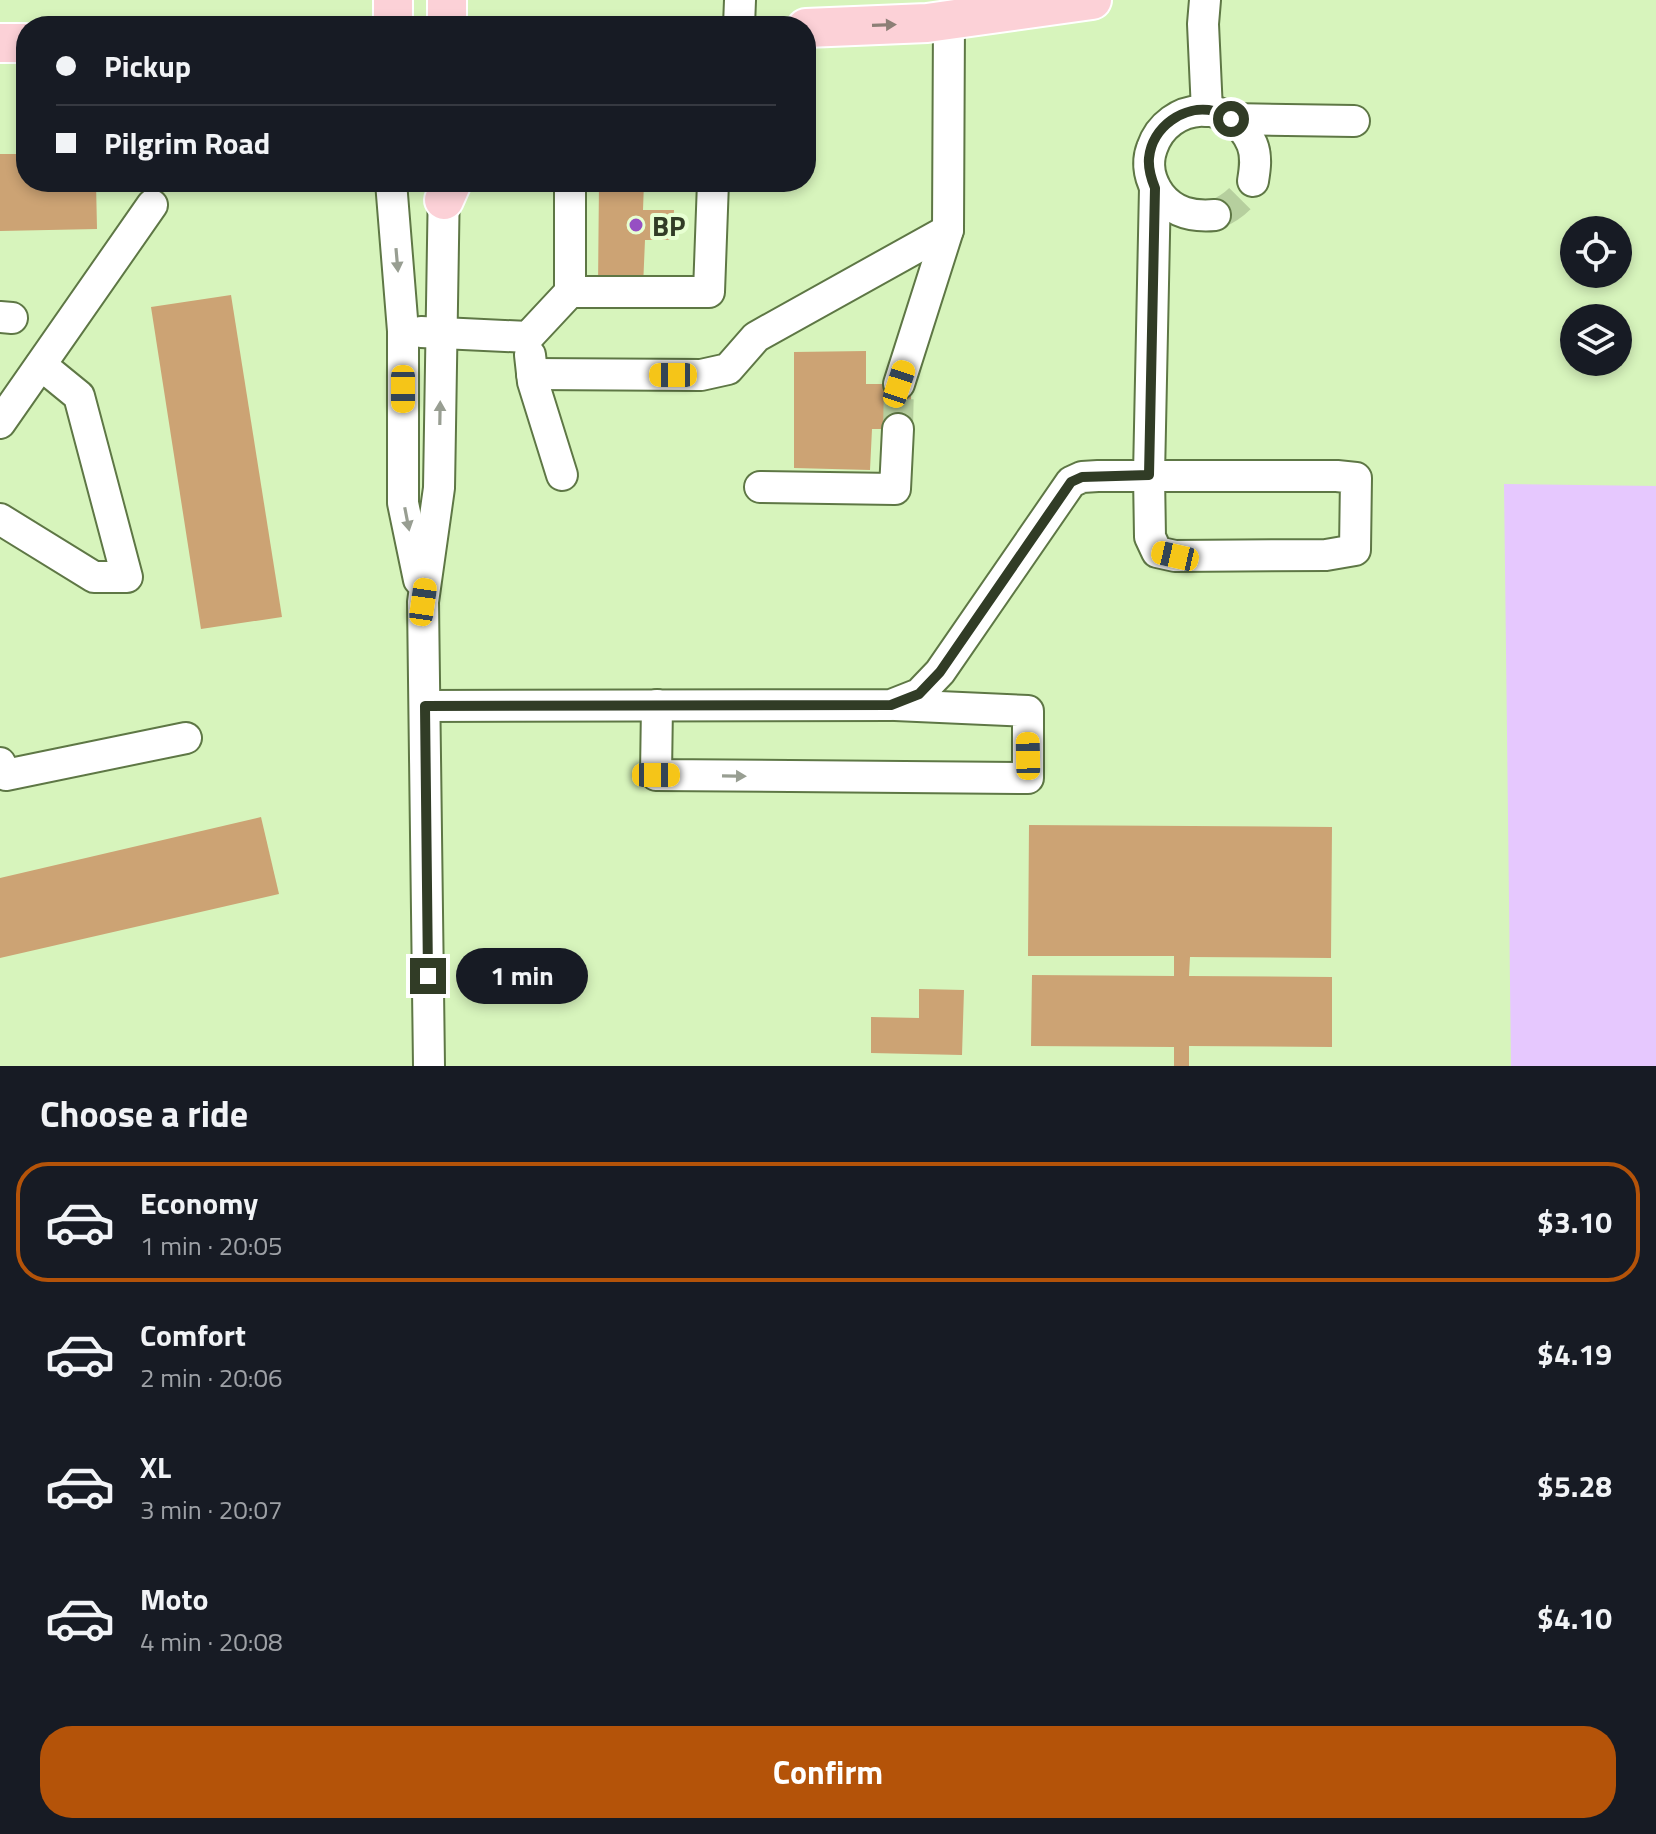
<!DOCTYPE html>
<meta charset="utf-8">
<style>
body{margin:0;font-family:"Titillium Web",sans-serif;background:#242831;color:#f1f3f6;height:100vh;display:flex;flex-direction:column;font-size:30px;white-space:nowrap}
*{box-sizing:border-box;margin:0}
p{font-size:26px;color:#9ea1a6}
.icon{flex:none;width:44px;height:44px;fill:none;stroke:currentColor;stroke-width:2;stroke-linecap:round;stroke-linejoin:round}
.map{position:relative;height:1066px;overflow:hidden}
.drawer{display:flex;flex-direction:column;background:#171b24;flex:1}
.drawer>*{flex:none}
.top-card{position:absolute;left:16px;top:16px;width:800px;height:176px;border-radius:32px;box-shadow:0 4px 12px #0003;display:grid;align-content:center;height:176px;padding:0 40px;background:#171b24}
.controls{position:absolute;left:1560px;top:216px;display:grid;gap:16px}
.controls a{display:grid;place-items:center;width:72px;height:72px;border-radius:50%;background:#171b24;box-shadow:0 4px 12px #0003;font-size:40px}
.end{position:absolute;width:36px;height:36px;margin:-18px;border:10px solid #313c26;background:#fff;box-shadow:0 0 0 4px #fff}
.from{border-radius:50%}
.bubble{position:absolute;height:56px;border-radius:28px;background:#171b24;box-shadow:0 4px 12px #0003;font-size:26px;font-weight:700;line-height:56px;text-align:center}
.car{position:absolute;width:24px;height:48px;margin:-24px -12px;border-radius:10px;box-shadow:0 0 6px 2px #0007;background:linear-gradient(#f5c518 24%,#345 0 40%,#f5c518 0 76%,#345 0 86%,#f5c518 0)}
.top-card b{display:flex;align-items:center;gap:28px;height:76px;font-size:30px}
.top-card b+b{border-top:2px solid #363941}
.top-card i{width:20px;height:20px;background:#f1f3f6}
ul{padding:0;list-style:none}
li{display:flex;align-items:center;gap:24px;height:120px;margin:0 16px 12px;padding:0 24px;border:4px solid transparent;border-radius:32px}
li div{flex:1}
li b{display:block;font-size:30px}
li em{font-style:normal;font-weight:700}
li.active{border-color:#b45309}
li>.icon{width:72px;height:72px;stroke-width:1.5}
h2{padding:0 40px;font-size:36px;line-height:96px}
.cta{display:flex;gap:16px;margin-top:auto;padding:16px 40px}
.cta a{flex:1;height:92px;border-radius:32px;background:#b45309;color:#fff;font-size:32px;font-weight:700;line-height:92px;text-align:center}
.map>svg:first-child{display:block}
.green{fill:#e6c8fe}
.building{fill:#cca374}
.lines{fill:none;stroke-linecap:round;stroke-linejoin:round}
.minor-tunnel{stroke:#b6cf9e;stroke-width:30;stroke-dasharray:30 15;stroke-linecap:butt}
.minor-casing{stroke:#5e7745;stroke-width:34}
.major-casing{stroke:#fff;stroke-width:42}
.minor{stroke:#fff;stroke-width:30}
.major{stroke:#fcd1d7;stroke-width:38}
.oneway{fill:#8c7f76}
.oneway2{fill:#989e92}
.route{stroke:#313c26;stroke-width:10}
.poi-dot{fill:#964fc3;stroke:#e7ffd2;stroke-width:3}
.labels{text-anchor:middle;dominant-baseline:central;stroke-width:8;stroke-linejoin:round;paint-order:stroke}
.poi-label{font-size:28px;font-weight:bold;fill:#313c26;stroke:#e7ffd2;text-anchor:start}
</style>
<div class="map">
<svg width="1656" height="1066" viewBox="0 0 1656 1066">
<rect width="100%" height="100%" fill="#d7f4bc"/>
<path class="green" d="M1504 484 1656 486V1066H1511Z"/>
<g class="building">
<path d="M0 154H26V182H96L97 229 0 231Z"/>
<path d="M599 182H644L643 210H674L672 240H645L643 287H598Z"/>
<path d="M231 295 282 617 201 629 151 307Z"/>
<path d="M866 351V384H911V429H872L870 470 794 468V352Z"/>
<path d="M261 817 279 894 0 958V878Z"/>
<path d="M1029 825 1332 827 1331 958 1190 957 1189 976 1332 977V1047L1189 1046V1066H1174V1047L1031 1046 1032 975 1174 976V956H1028Z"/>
<path d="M919 989 964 990 962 1055 871 1053V1017L919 1018Z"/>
</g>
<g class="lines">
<g class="minor-tunnel">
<path d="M1215 215C1233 207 1243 198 1253 181"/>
<path d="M898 429 899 384"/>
</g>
<g class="minor-casing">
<g id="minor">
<path d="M1205 0 1203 24 1207 111"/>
<path d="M739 26 740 0"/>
<path d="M1231 119 1354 121"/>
<path d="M391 182 403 331V503L419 580"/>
<path d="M1215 215C1193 217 1174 213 1160 195 1150 181 1146 164 1152 148 1168 101 1233 97 1252 144 1257 156 1255 169 1253 181"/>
<path d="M570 292H709L713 182"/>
<path d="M0 317 12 318"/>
<path d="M421 332 528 337 570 292V182"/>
<path d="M530 355 533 382 562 475"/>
<path d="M532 374 701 375 728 369 756 337 948 230"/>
<path d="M899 384 948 230 949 20"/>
<path d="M0 423 152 205"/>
<path d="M760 487 895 489 898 429"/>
<path d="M0 519 94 577H127L79 396 41 365"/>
<path d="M657 705 656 775 1028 778V711L895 705"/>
<path d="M425 706 891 705 919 694 940 672 1071 482 1082 477 1098 476H1337L1356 478 1355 550 1326 555 1175 556 1157 552 1150 537 1149 475 1155 188"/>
<path d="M0 763 6 775 186 738"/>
<path d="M429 1066 423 602 439 488 444 182"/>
</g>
</g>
<g class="major-casing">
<g id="major">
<path d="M393 0V26"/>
<path d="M447 0V26"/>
<path d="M806 28 927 23 1092 0"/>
<path d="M0 43H26"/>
<path d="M444 200 452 182"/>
</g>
</g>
<use href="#minor" class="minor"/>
<use href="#major" class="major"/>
</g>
<defs><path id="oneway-solid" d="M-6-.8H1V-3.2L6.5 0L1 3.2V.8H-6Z" transform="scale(2)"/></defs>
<use class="oneway" href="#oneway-solid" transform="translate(884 25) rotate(-2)"/>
<g class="oneway2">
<use href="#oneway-solid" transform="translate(397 260) rotate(85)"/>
<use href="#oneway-solid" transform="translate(440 413) rotate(-89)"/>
<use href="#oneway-solid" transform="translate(407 519) rotate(79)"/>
<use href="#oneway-solid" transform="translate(734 776) rotate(1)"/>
</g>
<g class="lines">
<path class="route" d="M428 976 425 706 891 705 919 694 940 672 1071 482 1082 477 1149 475 1155 188C1151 178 1148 169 1149 158 1152 127 1184 104 1214 111 1220 113 1226 116 1231 119"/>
</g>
<circle class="poi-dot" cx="636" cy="225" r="8"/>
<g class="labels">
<g class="poi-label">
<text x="652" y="225">BP</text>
</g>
</g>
</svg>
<div class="controls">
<a><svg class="icon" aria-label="locate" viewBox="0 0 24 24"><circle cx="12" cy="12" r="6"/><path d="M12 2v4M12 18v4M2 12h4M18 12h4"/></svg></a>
<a><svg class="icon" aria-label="layers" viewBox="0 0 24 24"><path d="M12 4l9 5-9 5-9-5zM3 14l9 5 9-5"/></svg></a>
</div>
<i class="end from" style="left:1231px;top:119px"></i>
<i class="end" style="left:428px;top:976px"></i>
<div class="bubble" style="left:456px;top:948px;width:132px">1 min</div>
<i class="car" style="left:673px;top:375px;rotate:270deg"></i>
<i class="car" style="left:899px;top:384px;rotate:18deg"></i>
<i class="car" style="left:403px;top:389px;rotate:180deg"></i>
<i class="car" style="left:1175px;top:556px;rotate:283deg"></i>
<i class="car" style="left:423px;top:602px;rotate:8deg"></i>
<i class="car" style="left:1028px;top:756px;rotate:359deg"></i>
<i class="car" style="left:656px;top:775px;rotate:90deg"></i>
<div class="top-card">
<b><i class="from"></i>Pickup</b>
<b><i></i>Pilgrim Road</b>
</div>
</div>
<section class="drawer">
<h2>Choose a ride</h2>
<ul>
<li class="active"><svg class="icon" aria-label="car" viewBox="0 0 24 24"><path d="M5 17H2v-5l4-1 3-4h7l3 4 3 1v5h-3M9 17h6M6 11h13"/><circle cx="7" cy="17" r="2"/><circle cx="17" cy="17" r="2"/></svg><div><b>Economy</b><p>1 min · 20:05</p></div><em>$3.10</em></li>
<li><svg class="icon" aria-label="car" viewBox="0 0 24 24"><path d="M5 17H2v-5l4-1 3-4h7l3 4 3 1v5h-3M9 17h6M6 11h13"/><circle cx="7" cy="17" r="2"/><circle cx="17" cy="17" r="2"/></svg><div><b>Comfort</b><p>2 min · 20:06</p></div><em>$4.19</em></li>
<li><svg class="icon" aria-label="car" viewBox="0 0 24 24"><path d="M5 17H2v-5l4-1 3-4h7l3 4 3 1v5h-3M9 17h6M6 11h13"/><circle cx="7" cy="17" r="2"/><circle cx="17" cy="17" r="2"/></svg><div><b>XL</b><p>3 min · 20:07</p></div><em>$5.28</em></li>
<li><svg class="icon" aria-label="car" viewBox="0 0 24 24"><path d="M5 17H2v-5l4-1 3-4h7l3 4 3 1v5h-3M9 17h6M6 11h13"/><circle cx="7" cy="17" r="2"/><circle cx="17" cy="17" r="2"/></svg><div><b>Moto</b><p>4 min · 20:08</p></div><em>$4.10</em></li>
</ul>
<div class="cta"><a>Confirm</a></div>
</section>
